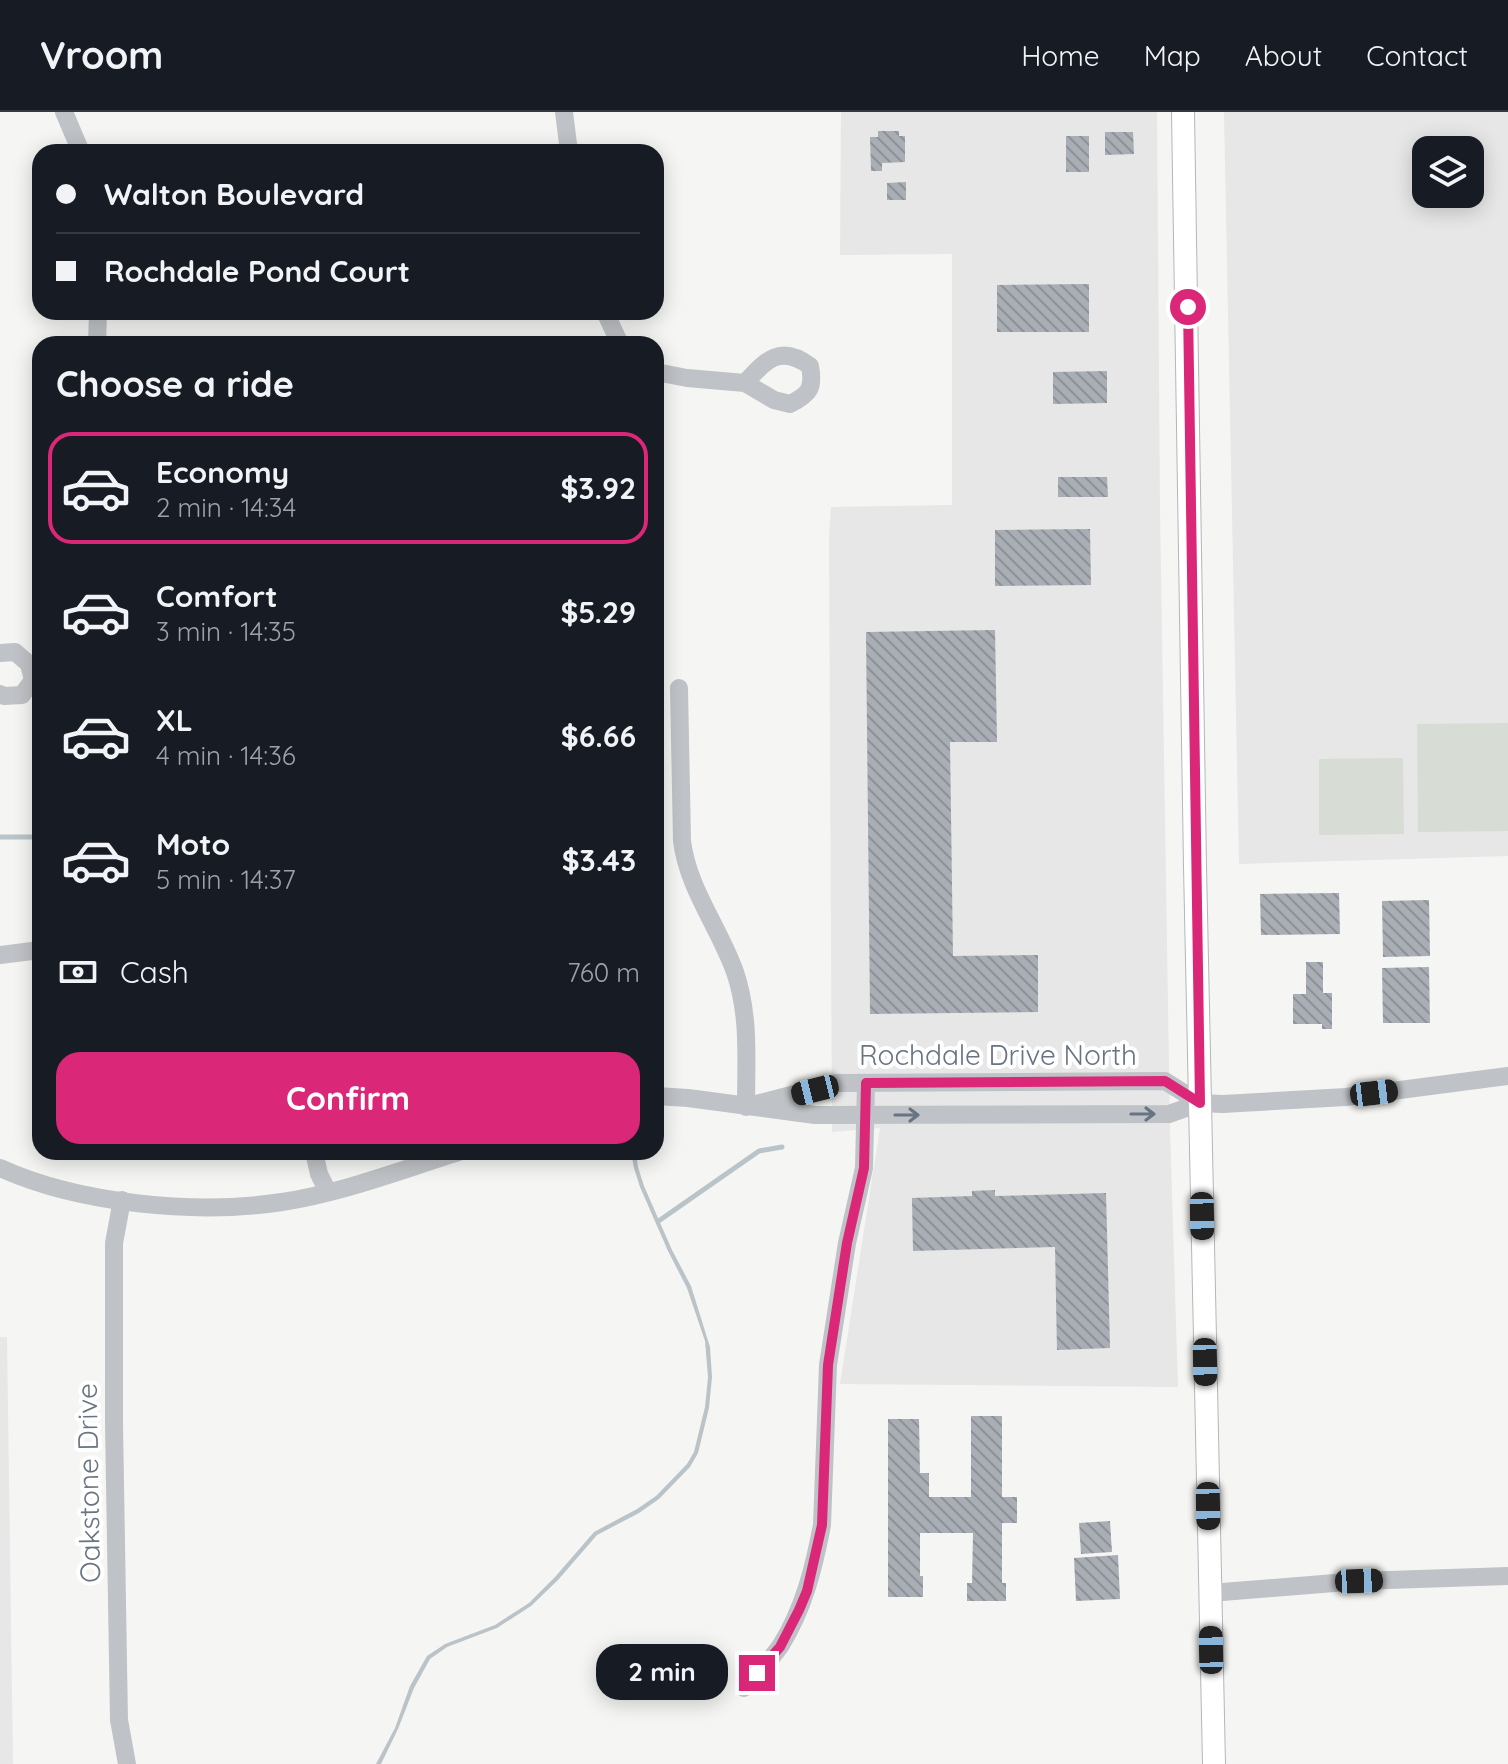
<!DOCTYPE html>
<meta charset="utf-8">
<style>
body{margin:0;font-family:Quicksand,sans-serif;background:#242831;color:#f1f3f6;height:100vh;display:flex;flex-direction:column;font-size:30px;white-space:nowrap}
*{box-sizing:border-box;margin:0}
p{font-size:26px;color:#9ea1a6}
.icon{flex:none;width:44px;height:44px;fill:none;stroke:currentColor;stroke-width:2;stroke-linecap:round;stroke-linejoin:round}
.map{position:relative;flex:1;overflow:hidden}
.details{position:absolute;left:32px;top:224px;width:632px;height:824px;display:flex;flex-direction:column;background:#171b24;border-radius:24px;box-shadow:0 4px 20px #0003}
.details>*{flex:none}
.guide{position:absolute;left:32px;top:32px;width:632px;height:176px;border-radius:24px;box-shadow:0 4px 20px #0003;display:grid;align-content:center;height:176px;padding:0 24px;background:#171b24}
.buttons{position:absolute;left:1412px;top:24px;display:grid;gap:16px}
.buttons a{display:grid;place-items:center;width:72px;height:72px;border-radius:16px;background:#171b24;box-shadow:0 4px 20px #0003;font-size:40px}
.end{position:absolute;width:36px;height:36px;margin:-18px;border:10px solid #db2777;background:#fff;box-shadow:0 0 0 4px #fff}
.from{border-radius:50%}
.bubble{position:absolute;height:56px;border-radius:24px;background:#171b24;box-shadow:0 4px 20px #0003;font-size:26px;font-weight:700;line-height:56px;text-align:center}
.car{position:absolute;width:24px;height:48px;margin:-24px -12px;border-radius:10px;box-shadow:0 0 6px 2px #0007;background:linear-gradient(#222 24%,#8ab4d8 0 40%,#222 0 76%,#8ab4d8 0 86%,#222 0)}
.guide b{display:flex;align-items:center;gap:28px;height:76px;font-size:30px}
.guide b+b{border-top:2px solid #363941}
.guide i{width:20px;height:20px;background:#f1f3f6}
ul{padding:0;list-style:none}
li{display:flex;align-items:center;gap:24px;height:112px;margin:0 16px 12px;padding:0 8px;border:4px solid transparent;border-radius:24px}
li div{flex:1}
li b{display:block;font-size:30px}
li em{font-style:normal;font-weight:700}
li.on{border-color:#db2777}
li>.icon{width:72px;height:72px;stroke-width:1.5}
h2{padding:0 24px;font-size:36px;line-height:96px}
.pay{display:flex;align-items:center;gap:20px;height:88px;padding:0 24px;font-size:30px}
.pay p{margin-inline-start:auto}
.cta{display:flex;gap:16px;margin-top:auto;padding:16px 24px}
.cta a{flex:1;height:92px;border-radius:24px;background:#db2777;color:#fff;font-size:32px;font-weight:700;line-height:92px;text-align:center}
header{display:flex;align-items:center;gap:48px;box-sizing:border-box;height:112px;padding:0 40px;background:#171b24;border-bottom:2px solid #363941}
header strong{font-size:38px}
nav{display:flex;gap:44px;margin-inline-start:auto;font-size:28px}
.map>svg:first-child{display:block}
.built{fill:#e6e7e6;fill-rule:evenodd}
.green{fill:#d7dcd4}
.water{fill:#bac3c7}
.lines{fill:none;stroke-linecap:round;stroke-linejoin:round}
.stream{stroke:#bac3c7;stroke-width:5}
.building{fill:url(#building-back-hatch)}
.major-casing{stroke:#b3b6ba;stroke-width:24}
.minor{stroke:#bfc2c6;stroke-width:18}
.major{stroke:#fff;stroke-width:22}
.oneway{stroke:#687481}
.route{stroke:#db2777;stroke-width:10}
.labels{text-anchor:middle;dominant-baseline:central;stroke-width:8;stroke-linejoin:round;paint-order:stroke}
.street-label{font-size:28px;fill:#687481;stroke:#fff}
</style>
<header>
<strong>Vroom</strong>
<nav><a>Home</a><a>Map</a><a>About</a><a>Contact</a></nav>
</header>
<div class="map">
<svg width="1508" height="1652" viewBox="0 0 1508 1652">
<defs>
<pattern id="building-back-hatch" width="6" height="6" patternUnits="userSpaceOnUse" patternTransform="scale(2)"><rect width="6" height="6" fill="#a8aeb4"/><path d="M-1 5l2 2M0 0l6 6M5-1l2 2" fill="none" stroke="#8d9298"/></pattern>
</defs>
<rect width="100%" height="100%" fill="#f5f6f3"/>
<g class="built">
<path d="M841 0H1157L1160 398 1170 1017 1178 1275 840 1272 880 1016 832 1020 829 427 831 395 952 393V142L840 143Z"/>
<path d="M1224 0H1508V744L1239 752ZM1426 38H1470V82H1426Z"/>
<path d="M0 1225H7L13 1652H0Z"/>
</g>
<g class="green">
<path d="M1508 611V719L1418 720 1417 612Z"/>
<path d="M1403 646 1404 722 1319 723V647Z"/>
</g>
<path class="water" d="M631 1040H636L638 1055 644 1074 672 1138 691 1174 710 1235 712 1265 709 1296 698 1341 690 1355 659 1387 639 1401 597 1423 558 1468 531 1494 497 1516 447 1535 430 1547 414 1576 398 1617 381 1652H376L395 1616 410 1574 427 1544 445 1532 495 1513 529 1491 555 1465 594 1420 637 1397 656 1384 687 1352 694 1340 705 1295 708 1265 705 1229 687 1176 668 1139 640 1075 634 1056Z"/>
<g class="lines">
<g class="stream">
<path d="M0 725H40"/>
<path d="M660 1108 759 1039 782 1035"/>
</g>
</g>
<g class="building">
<path d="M878 19H899V24H905V50L882 51V59H871L870 25H878Z"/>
<path d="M1105 20H1133L1134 42 1105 43Z"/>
<rect x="1066" y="24" width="23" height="36"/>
<path d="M906 70V88H887V71Z"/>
<path d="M1089 172V220H997V173Z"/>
<path d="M1107 259V291L1053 292V260Z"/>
<path d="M1058 365H1107L1108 385H1058Z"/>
<path d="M1090 417 1091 473 995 474V418Z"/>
<path d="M995 518 997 630H950L953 844 1038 843V900L870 902 866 520Z"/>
<path d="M1339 781 1340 822 1261 823 1260 782Z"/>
<path d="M1429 788 1430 844 1383 845 1382 789Z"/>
<path d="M1306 850H1323V881H1332V917H1322V912H1293V882H1306Z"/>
<path d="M1429 855 1430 911H1383L1382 856Z"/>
<path d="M995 1078V1084L1106 1081 1110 1236 1057 1238 1055 1135 913 1139 912 1086 972 1084V1079Z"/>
<path d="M971 1304H1002V1385H1017V1411H1002V1471H1006V1489H967V1471H972L973 1421H920V1464H923V1485H888V1307H919L920 1361H929V1385H971Z"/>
<path d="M1110 1409 1112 1440 1081 1442 1079 1411Z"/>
<path d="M1118 1443 1120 1487 1076 1489 1074 1446Z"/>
</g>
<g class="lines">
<g class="major-casing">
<path id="major" d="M1183 0 1195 754 1214 1652"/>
</g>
<g class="minor">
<path d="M64 0 81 40"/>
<path d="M564 0 569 40"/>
<path d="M605 200 620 232"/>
<path d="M97 232 98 200"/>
<path d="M656 260 687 266 745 271 774 288 790 292C810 282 814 276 810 254 780 232 766 248 745 271"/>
<path d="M0 541 15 540 29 552 33 568 22 583 4 584 0 582"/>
<path d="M679 576 682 729C688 777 719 815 735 860 750 904 746 949 746 995"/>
<path d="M0 843 40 838"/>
<path d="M656 984 688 986 815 1003 1169 1002 1200 991 1223 992 1346 985 1508 964"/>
<path d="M756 992 837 971 1165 969 1200 991"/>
<path d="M314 1040 319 1062 328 1080"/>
<path d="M0 1056C79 1092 196 1103 282 1090 342 1081 401 1058 459 1040"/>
<path d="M122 1088 114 1131V1312L119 1608 127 1652"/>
<path d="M1210 1481 1359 1469 1508 1464"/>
<path d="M744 1576C756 1562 771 1548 781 1533 804 1496 814 1455 822 1413L828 1253 847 1131 864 1056 866 971"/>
</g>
<use href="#major" class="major"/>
</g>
<defs><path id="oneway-shaft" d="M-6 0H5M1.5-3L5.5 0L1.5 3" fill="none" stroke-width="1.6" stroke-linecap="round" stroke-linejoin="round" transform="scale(2)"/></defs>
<g class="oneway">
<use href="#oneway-shaft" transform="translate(1143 1002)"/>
<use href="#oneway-shaft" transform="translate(907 1003)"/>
</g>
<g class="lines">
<path class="route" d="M757 1561 780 1535 799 1498 807 1479 822 1413 828 1253 847 1131 864 1056 866 971 1165 969 1200 991 1188 195"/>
</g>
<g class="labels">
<g class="street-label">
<text x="998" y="942">Rochdale Drive North</text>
<text transform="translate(88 1371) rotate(-91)">Oakstone Drive</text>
</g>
</g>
</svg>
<div class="buttons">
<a><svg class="icon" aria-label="layers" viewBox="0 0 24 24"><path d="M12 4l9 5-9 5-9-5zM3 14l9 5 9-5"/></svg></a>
</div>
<i class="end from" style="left:1188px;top:195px"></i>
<i class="end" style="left:757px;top:1561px"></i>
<div class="bubble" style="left:596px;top:1532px;width:132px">2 min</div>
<i class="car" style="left:815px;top:978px;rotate:256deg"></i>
<i class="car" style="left:1374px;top:981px;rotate:83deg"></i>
<i class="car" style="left:1202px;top:1104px;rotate:179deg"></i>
<i class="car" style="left:1205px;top:1250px;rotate:179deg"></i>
<i class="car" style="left:1208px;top:1394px;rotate:179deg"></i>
<i class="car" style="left:1359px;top:1469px;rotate:88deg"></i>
<i class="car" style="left:1211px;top:1538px;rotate:359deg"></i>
<div class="guide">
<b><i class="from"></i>Walton Boulevard</b>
<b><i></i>Rochdale Pond Court</b>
</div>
<section class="details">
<h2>Choose a ride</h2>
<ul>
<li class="on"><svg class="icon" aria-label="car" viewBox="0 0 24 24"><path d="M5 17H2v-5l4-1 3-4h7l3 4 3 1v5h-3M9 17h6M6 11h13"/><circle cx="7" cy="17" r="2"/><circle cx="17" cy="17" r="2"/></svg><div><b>Economy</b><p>2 min · 14:34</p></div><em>$3.92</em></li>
<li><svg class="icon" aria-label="car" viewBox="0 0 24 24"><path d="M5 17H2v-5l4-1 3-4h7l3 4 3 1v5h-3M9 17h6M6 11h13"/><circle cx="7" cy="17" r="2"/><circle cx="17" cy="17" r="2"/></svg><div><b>Comfort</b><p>3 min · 14:35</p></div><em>$5.29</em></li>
<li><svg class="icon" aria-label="car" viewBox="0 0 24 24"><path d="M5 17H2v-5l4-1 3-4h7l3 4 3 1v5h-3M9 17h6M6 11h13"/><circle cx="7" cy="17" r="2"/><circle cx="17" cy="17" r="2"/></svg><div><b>XL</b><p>4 min · 14:36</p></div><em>$6.66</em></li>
<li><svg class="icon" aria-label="car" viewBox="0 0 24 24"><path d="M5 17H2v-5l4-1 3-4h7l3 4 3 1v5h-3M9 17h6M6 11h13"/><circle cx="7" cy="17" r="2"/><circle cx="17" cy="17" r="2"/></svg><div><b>Moto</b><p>5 min · 14:37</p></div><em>$3.43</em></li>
</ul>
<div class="pay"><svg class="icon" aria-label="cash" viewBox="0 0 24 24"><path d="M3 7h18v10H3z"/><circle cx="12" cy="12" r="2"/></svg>Cash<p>760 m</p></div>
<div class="cta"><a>Confirm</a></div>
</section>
</div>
